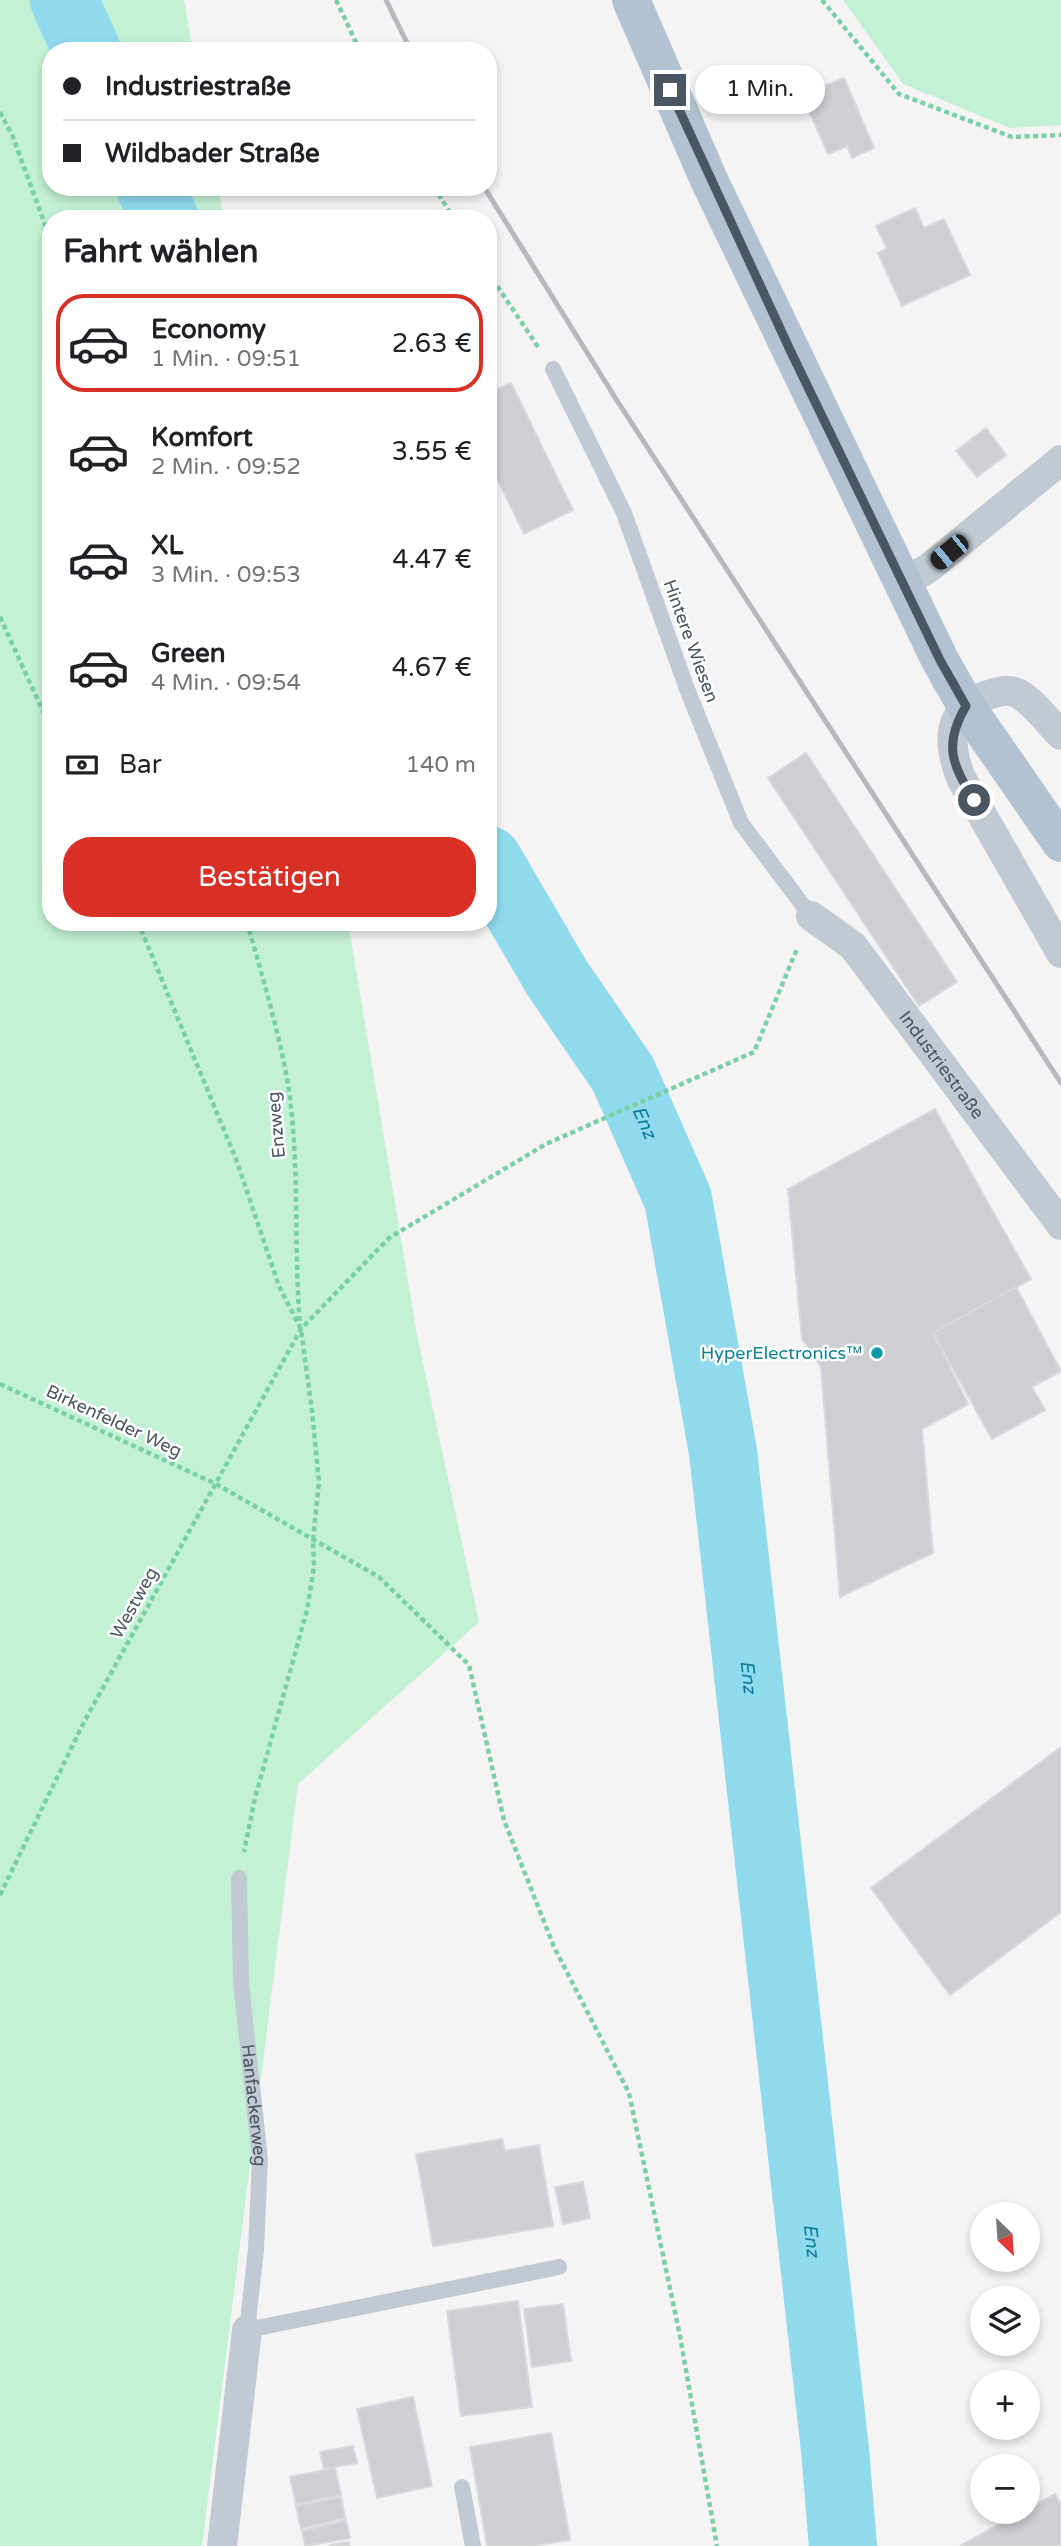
<!DOCTYPE html>
<html lang="de">
<meta charset="utf-8">
<style>
body{margin:0;font-family:"Varela Round",sans-serif;background:#f2f2f2;color:#202124;height:100vh;display:flex;flex-direction:column;font-size:26px;white-space:nowrap}
*{box-sizing:border-box;margin:0}
p{font-size:23px;color:#757577}
.icon{flex:none;width:38px;height:38px;fill:none;stroke:currentColor;stroke-width:2;stroke-linecap:round;stroke-linejoin:round}
.map{position:relative;flex:1;overflow:hidden}
.panel{position:absolute;left:42px;top:210px;width:455px;height:721px;display:flex;flex-direction:column;background:#fff;border-radius:28px;box-shadow:0 4px 10px #0003}
.panel>*{flex:none}
.guide{position:absolute;left:42px;top:42px;width:455px;height:154px;border-radius:28px;box-shadow:0 4px 10px #0003;display:grid;align-content:center;height:154px;padding:0 21px;background:#fff}
.needle{width:46px;rotate:155deg}
.buttons{position:absolute;left:970px;top:2202px;display:grid;gap:14px}
.buttons a{display:grid;place-items:center;width:70px;height:70px;border-radius:50%;background:#fff;box-shadow:0 4px 10px #0003;font-size:35px}
.end{position:absolute;width:32px;height:32px;margin:-16px;border:9px solid #4a5661;background:#fff;box-shadow:0 0 0 4px #fff}
.from{border-radius:50%}
.bubble{position:absolute;height:49px;border-radius:24px;background:#fff;box-shadow:0 4px 10px #0003;font-size:23px;font-weight:600;line-height:49px;text-align:center}
.car{position:absolute;width:21px;height:42px;margin:-21px -10px;border-radius:9px;box-shadow:0 0 5px 2px #0007;background:linear-gradient(#222 24%,#8ab4d8 0 40%,#222 0 76%,#8ab4d8 0 86%,#222 0)}
.guide b{display:flex;align-items:center;gap:24px;height:66px;font-size:26px}
.guide b+b{border-top:2px solid #e0e0e0}
.guide i{width:18px;height:18px;background:#202124}
ul{padding:0;list-style:none}
li{display:flex;align-items:center;gap:21px;height:98px;margin:0 14px 10px;padding:0 7px;border:4px solid transparent;border-radius:28px}
li div{flex:1}
li b{display:block;font-size:26px}
li em{font-style:normal;font-weight:600}
li.active{border-color:#d93025}
li>.icon{width:63px;height:63px;stroke-width:1.5}
h2{padding:0 21px;font-size:32px;line-height:84px}
.pay{display:flex;align-items:center;gap:18px;height:77px;padding:0 21px;font-size:26px}
.pay p{margin-inline-start:auto}
.primary-button{display:flex;gap:14px;margin-top:auto;padding:14px 21px}
.primary-button a{flex:1;height:80px;border-radius:28px;background:#d93025;color:#fff;font-size:28px;font-weight:600;line-height:80px;text-align:center}
.map>svg:first-child{display:block}
.green{fill:#c3f1d5}
.lines{fill:none;stroke-linecap:round;stroke-linejoin:round}
.river{stroke:#90daee;stroke-width:68}
.building{fill:#cdcfd5;stroke:#d7d9de;stroke-width:2}
.path{stroke:#7ad0a6;stroke-width:4.5;stroke-dasharray:5 3.5;stroke-linecap:butt}
.lane{stroke:#c1cad2;stroke-width:16}
.street{stroke:#c1cad2;stroke-width:30}
.primary{stroke:#b3c2d1;stroke-width:38}
.rail{stroke:#b5b8bd;stroke-width:5}
.route{stroke:#4a5661;stroke-width:9}
.culture-dot{fill:#0f9aa8;stroke:#fff;stroke-width:2.5}
.labels{text-anchor:middle;dominant-baseline:central;stroke-width:5;stroke-linejoin:round;paint-order:stroke}
.street-label{font-size:18px;fill:#4a5661;stroke:#fff}
.culture-label{font-size:18px;fill:#0d838f;stroke:#fff;text-anchor:end}
.water-label{font-size:19px;font-style:italic;fill:#0c7c9b;stroke:#fff}
</style>
<div class="map">
<svg width="1061" height="2546" viewBox="0 0 1061 2546">
<rect width="100%" height="100%" fill="#f5f3f3"/>
<g class="green">
<path d="M0 0H184L193 51H51V187H218L224 219H51V922H348L417 1335 479 1622 298 1784 202 2546H0Z"/>
<path d="M843 0H1061V125L1010 128 903 84Z"/>
</g>
<g class="lines">
<g class="river">
<path d="M64 0 87 51"/>
<path d="M150 187 165 219"/>
<path id="s1" d="M488 860 557 978 623 1074 678 1199 723 1452 835 2450 843 2546"/>
</g>
</g>
<g class="building">
<path d="M844 78 874 148 852 158 847 146 828 154 802 95Z"/>
<path d="M915 208 924 228 944 219 970 275 902 306 878 253 887 249 876 226Z"/>
<path d="M511 383 573 510 524 534 488 460V394Z"/>
<path d="M986 428 1006 455 977 477 956 451Z"/>
<path d="M806 753 957 982 919 1006 768 778Z"/>
<path d="M935 1109 1031 1279 933 1333 968 1404 922 1429 933 1553 840 1597 821 1367 802 1339 788 1189Z"/>
<path d="M1016 1287 1061 1371 1032 1387 1045 1410 992 1439 933 1333Z"/>
<path d="M1061 1747V1912L950 1995 871 1888Z"/>
<path d="M502 2139 505 2151 539 2145 553 2226 433 2246 416 2154Z"/>
<path d="M583 2182 590 2218 563 2224 555 2187Z"/>
<path d="M518 2301 532 2407 461 2416 447 2311Z"/>
<path d="M563 2304 571 2361 532 2367 524 2309Z"/>
<path d="M413 2397 432 2486 377 2498 357 2409Z"/>
<path d="M551 2433 570 2540 532 2546H487L470 2447Z"/>
<path d="M353 2446 357 2463 324 2469 320 2452Z"/>
<path d="M335 2468 341 2495 296 2504 290 2477Z"/>
<path d="M1055 2494 1061 2504V2546H960Z"/>
<path d="M341 2497 345 2518 301 2529 296 2506Z"/>
<path d="M346 2520 350 2538 305 2546 302 2531Z"/>
<path d="M349 2542V2546H331L330 2545Z"/>
</g>
<g class="lines">
<g class="path">
<path d="M336 0 360 51"/>
<path d="M822 0 899 94 1012 137 1061 135"/>
<path d="M0 112 13 137 51 241"/>
<path d="M434 187 454 219"/>
<path d="M488 272 538 347"/>
<path d="M0 617 51 729"/>
<path d="M138 922 236 1159 279 1286 301 1329 312 1411 319 1482 313 1540 314 1567 307 1610 255 1798 244 1852"/>
<path d="M247 922C261 972 276 1022 286 1073 301 1155 293 1242 300 1325"/>
<path d="M0 1384 216 1484 379 1577 469 1665 504 1820 554 1947 629 2093 680 2336 717 2546"/>
<path d="M0 1895 84 1722 301 1329 389 1238 546 1144 754 1052 797 949"/>
</g>
<g class="lane">
<path d="M553 369 624 513 687 689 741 823 811 916"/>
<path id="s2" d="M239 1878 241 1983 260 2159 256 2249 247 2330 559 2267"/>
<path d="M462 2487 473 2546"/>
</g>
<g class="street">
<path d="M904 583 930 567 1061 460"/>
<path d="M1061 735C1048 722 1033 701 1017 693 1007 689 1001 691 991 694 946 707 947 742 961 778L1061 953"/>
<path id="s3" d="M811 916 853 946 1061 1225"/>
<path d="M222 2546 247 2330"/>
</g>
<path class="primary" d="M631 0 709 180 940 660 966 706 1061 843"/>
<g class="rail">
<path d="M386 0 411 51"/>
<path d="M484 187 616 399 1061 1083"/>
</g>
</g>
<g class="lines">
<path class="route" d="M670 90 790 350 940 660 966 706C943 745 952 764 974 800"/>
</g>
<circle class="culture-dot" cx="877" cy="1353" r="7"/>
<g class="labels">
<g class="street-label">
<text transform="translate(691 641) rotate(70)">Hintere Wiesen</text>
<text stroke="none"><textPath href="#s3" startOffset="200">Industriestraße</textPath></text>
<text transform="translate(276 1125) rotate(-95)">Enzweg</text>
<text transform="translate(114 1421) rotate(25)">Birkenfelder Weg</text>
<text transform="translate(134 1603) rotate(-61)">Westweg</text>
<text stroke="none"><textPath href="#s2" startOffset="228">Hanfackerweg</textPath></text>
</g>
<g class="culture-label">
<text x="863" y="1353">HyperElectronics™</text>
</g>
<g class="water-label">
<text stroke="none"><textPath href="#s1" startOffset="306">Enz</textPath></text>
<text stroke="none"><textPath href="#s1" startOffset="873">Enz</textPath></text>
<text stroke="none"><textPath href="#s1" startOffset="1440">Enz</textPath></text>
</g>
</g>
</svg>
<div class="buttons">
<a><svg class="needle" viewBox="-14 -14 28 28"><path d="M0-13l5 13h-10z" fill="#e53935"/><path d="M0 13l5-13h-10z" fill="#757577"/></svg></a>
<a><svg class="icon" aria-label="layers" viewBox="0 0 24 24"><path d="M12 4l9 5-9 5-9-5zM3 14l9 5 9-5"/></svg></a>
<a>+</a>
<a>−</a>
</div>
<i class="end from" style="left:974px;top:800px"></i>
<i class="end" style="left:670px;top:90px"></i>
<div class="bubble" style="left:695px;top:65px;width:130px">1 Min.</div>
<i class="car" style="left:949px;top:552px;rotate:231deg"></i>
<div class="guide">
<b><i class="from"></i>Industriestraße</b>
<b><i></i>Wildbader Straße</b>
</div>
<section class="panel">
<h2>Fahrt wählen</h2>
<ul>
<li class="active"><svg class="icon" aria-label="car" viewBox="0 0 24 24"><path d="M5 17H2v-5l4-1 3-4h7l3 4 3 1v5h-3M9 17h6M6 11h13"/><circle cx="7" cy="17" r="2"/><circle cx="17" cy="17" r="2"/></svg><div><b>Economy</b><p>1 Min. · 09:51</p></div><em>2.63 €</em></li>
<li><svg class="icon" aria-label="car" viewBox="0 0 24 24"><path d="M5 17H2v-5l4-1 3-4h7l3 4 3 1v5h-3M9 17h6M6 11h13"/><circle cx="7" cy="17" r="2"/><circle cx="17" cy="17" r="2"/></svg><div><b>Komfort</b><p>2 Min. · 09:52</p></div><em>3.55 €</em></li>
<li><svg class="icon" aria-label="car" viewBox="0 0 24 24"><path d="M5 17H2v-5l4-1 3-4h7l3 4 3 1v5h-3M9 17h6M6 11h13"/><circle cx="7" cy="17" r="2"/><circle cx="17" cy="17" r="2"/></svg><div><b>XL</b><p>3 Min. · 09:53</p></div><em>4.47 €</em></li>
<li><svg class="icon" aria-label="car" viewBox="0 0 24 24"><path d="M5 17H2v-5l4-1 3-4h7l3 4 3 1v5h-3M9 17h6M6 11h13"/><circle cx="7" cy="17" r="2"/><circle cx="17" cy="17" r="2"/></svg><div><b>Green</b><p>4 Min. · 09:54</p></div><em>4.67 €</em></li>
</ul>
<div class="pay"><svg class="icon" aria-label="cash" viewBox="0 0 24 24"><path d="M3 7h18v10H3z"/><circle cx="12" cy="12" r="2"/></svg>Bar<p>140 m</p></div>
<div class="primary-button"><a>Bestätigen</a></div>
</section>
</div>
